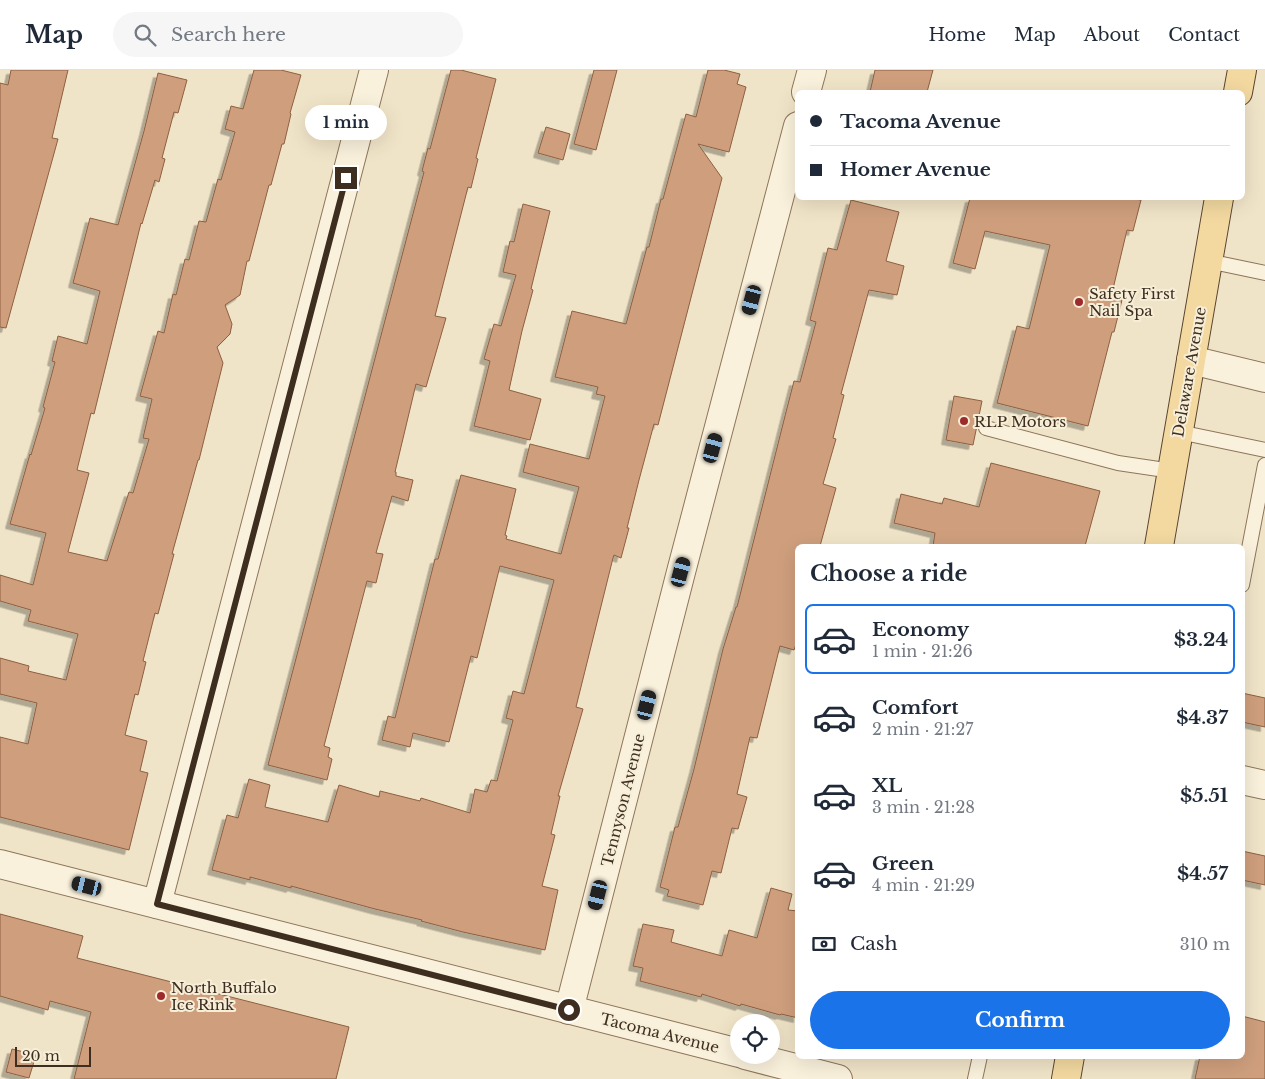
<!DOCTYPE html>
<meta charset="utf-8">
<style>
body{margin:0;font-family:"Libre Baskerville",serif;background:#f6f6f7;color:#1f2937;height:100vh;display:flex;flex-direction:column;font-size:19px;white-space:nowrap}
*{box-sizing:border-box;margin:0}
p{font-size:16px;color:#747a83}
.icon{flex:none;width:28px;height:28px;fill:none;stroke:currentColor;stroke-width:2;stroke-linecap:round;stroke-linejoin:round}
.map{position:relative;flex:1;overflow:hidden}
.side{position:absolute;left:795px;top:474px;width:450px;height:515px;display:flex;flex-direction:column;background:#fff;border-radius:8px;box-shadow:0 5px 20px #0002}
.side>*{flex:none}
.guide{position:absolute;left:795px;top:20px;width:450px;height:110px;border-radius:8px;box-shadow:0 5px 20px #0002;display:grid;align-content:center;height:110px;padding:0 15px;background:#fff}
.controls{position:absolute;left:730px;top:944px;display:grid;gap:10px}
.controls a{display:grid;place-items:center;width:50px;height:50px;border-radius:50%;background:#fff;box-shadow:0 5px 20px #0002;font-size:25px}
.scale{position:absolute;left:15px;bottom:12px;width:76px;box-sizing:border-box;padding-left:5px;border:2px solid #3d2e20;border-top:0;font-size:14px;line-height:18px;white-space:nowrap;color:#3d2e20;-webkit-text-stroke:4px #f7eed8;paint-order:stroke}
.end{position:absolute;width:22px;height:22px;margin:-11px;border:6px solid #3d2e20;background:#fff;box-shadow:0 0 0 2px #fff}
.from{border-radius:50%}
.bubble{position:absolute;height:35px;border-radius:18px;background:#fff;box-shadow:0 5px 20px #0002;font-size:16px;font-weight:700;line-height:35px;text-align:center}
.car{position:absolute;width:15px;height:30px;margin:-15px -8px;border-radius:6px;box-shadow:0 0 4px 1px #0007;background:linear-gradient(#222 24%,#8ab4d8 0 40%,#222 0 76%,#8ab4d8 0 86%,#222 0)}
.guide b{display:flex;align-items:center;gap:18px;height:48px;font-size:19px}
.guide b+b{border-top:1px solid #e0e1e3}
.guide i{width:12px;height:12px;background:#1f2937}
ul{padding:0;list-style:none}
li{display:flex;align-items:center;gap:15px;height:70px;margin:0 10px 8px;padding:0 5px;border:2px solid transparent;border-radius:8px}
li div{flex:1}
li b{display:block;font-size:19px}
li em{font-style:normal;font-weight:700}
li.active{border-color:#1a73e8}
li>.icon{width:45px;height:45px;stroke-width:1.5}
h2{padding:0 15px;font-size:22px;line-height:60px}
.pay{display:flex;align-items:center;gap:12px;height:55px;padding:0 15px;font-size:19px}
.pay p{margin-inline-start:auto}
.cta{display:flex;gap:10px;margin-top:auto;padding:10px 15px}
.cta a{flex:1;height:58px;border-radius:30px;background:#1a73e8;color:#fff;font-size:20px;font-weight:700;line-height:58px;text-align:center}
header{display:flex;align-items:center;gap:30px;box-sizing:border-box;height:70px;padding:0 25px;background:#fff;border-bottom:1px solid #e0e1e3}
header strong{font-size:24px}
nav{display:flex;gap:28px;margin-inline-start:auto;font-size:18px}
.search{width:350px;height:45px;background:#f6f6f7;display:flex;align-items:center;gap:12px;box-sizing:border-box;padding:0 18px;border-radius:28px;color:#747a83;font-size:19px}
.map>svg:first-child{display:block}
.building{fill:#cf9f7d;stroke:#8d5f41;filter:url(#shadow)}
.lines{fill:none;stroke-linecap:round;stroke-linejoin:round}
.service-casing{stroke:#8d765c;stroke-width:16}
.minor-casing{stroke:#8d765c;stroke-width:30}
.primary-casing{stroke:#5b4430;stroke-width:30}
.service{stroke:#faf1dc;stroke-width:14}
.minor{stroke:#faf1dc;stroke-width:28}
.primary{stroke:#f3d9a0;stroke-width:28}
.route{stroke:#3d2e20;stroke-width:6}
.poi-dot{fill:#9e2a2b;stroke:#f7eed8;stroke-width:2}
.labels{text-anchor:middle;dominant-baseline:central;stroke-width:4;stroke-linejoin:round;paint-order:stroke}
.poi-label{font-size:15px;fill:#3d2e20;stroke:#f7eed8;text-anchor:start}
.street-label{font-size:15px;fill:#3d2e20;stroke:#f7eed8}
</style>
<header>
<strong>Map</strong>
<div class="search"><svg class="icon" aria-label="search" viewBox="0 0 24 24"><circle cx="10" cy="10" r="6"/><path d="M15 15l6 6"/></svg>Search here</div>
<nav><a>Home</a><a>Map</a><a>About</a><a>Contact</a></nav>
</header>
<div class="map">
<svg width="1265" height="1009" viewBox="0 0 1265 1009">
<defs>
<filter id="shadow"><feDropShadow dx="-4.5" dy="4.5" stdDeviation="0" flood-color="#0004"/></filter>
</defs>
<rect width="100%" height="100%" fill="#f0e4c8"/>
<g class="building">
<path d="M11 0H68L52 68 58 69 6 258 0 257V13L8 15Z"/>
<path d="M254 0H281L301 5 290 43 291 44 284 74H282L271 115H269L249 191H247L240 225 225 235 232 254 230 264 217 277 223 293 199 390H198L172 484H174L158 544 155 543 143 591 146 592 138 625 135 624 125 665 147 671 140 701 148 703 129 780 0 747V667L28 674 37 633 0 624V588L29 596 28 601 66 610 78 564 28 551 31 540 0 531V505L33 515 46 463 10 454 30 384 31 385 45 338 43 337 55 292 52 291 58 266 87 274 100 221 73 213 90 148 118 155 144 61 158 3 187 10 178 43 174 42 162 88 165 89 159 112 155 110 142 154 141 153 94 344 91 343 77 400 89 403 68 482 107 491 129 422 133 423 149 369 143 368 152 329 140 326 158 261 164 263 173 224 176 225 185 189 189 190 199 151 206 152 218 109 221 110 235 62 225 59 231 36 243 39Z"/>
<path d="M451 0H461L496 9 476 88 478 89 471 118 468 117 435 246 446 248 426 317 416 314 395 402H396V406L413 410 408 431 392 426 376 483 383 484 376 513 367 511 324 676 330 678 328 687 332 689 327 710 268 695 424 102 422 101 428 78 430 79Z"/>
<path d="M594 0H617L596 80 574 74Z"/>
<path d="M708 0H724L740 4 737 14 746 17 729 82 698 74 722 108 658 355 654 354 639 410 627 458H629L621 488 614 485 613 488 576 637 583 639 558 726H560L551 764 555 765 542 816 558 820 545 880 463 862 421 851 422 850 375 839 291 816V818L250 807V810L212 800 227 745 238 748 249 709 270 715 265 737 328 752 339 715 379 727 380 721 420 731 421 728 470 743 475 719 487 722 491 710 497 711 513 650 506 648 513 621 524 624 554 510 500 496 477 588 471 586 449 672 413 663 410 677 382 670 388 646 395 648 435 489H438L461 405 516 419 505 465 507 466 506 469 561 484 579 417 523 402 530 374 589 389 605 326 596 324 598 317 555 307 572 241 626 254 647 177H649L661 129H663L686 44 696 47Z"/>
<path d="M875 0H933L927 22H870Z"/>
<path d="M546 57 570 64 563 90 538 83Z"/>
<path d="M970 128H1129L1141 130 1133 161 1127 160 1113 219 1124 222 1114 262H1112L1088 356 997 333 1017 256 1029 259 1050 175 985 161 975 199 953 193Z"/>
<path d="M851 130 899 142 886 191 904 196 897 225 869 220 841 324 844 325 833 368 836 369 823 414 836 418 820 476H798V569L794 580 780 576 757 668 750 667 737 724 747 727 738 759 732 758 721 803 712 801 703 835 667 826 669 820 660 817 675 757H678L694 699 723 579 736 537H737L786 342 794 311 800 312 816 252 810 250 828 178 837 180Z"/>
<path d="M523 134 550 141 531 219 533 220 522 261 509 320 541 329 530 370 474 356 490 291 484 289 494 254 501 256 516 205 503 202 510 171 514 172Z"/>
<path d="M954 326 982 331 973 375 946 370Z"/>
<path d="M991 393 1100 421 1085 476H933L935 463 894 453 901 424 942 434 944 428 979 437Z"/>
<path d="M1242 623 1265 628V657L1242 652Z"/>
<path d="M1242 781 1265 786V815L1242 810Z"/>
<path d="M771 818 792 824 788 840 798 841V948L781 944 780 945 741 934 740 936 702 924 701 927 640 911 643 898 633 896 643 854 674 860 671 872 722 886 729 860 757 868Z"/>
<path d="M0 844 83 866 77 888 349 957 336 1009H74L91 942 50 931 48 940 0 926Z"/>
<path d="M1242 946 1265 952V1009H1195L1200 986H1242Z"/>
<path d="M12 979 36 985 29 1008 6 1002Z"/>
</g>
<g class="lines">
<g class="service-casing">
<g id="service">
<path d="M1208 191 1265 203"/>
<path d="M986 358 1118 393 1172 401"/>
<path d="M1179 362 1265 380"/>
<path d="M1242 515 1265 395"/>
<path d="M975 1009 980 986"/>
</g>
</g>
<g class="minor-casing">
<g id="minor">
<path d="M806 22 812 0"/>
<path d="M1191 290 1265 308"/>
<path d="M1242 710 1265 715"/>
<path d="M0 794 739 983"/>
<path d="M157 834 374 0"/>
<path d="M569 940 681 502 798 56"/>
<path d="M745 985 838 1009"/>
</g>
</g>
<g class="primary-casing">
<g id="primary">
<path d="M1238 22 1242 0"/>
<path d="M1159 476 1219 128"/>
<path d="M1066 1009 1070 986"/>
</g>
</g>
<use href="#service" class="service"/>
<use href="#minor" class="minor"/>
<use href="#primary" class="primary"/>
</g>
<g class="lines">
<path class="route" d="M346 108 157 834 569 940"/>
</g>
<g class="poi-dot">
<circle cx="1079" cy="232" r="5"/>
<circle cx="964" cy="351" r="5"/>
<circle cx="161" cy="926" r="5"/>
</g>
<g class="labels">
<g class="poi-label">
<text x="1089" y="223">Safety First<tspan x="1089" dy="17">Nail Spa</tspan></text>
<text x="974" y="351">RLP Motors</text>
<text x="171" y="917">North Buffalo<tspan x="171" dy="17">Ice Rink</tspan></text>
</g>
<g class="street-label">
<text transform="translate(1189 302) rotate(-80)">Delaware Avenue</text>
<text transform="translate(623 730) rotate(-76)">Tennyson Avenue</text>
<text transform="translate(660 963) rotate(14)">Tacoma Avenue</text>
</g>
</g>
</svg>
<div class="controls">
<a><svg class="icon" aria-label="locate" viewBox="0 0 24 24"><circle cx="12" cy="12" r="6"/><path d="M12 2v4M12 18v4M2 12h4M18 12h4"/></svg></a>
</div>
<div class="scale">20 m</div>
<i class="end from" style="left:569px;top:940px"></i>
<i class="end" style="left:346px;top:108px"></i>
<div class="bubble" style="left:305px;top:35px;width:82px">1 min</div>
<i class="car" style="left:752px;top:230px;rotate:195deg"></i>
<i class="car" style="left:713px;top:378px;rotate:15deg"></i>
<i class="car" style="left:681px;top:502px;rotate:15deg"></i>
<i class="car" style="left:647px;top:635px;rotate:14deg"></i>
<i class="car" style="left:87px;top:816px;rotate:284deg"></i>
<i class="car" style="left:598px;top:825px;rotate:194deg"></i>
<div class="guide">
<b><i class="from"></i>Tacoma Avenue</b>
<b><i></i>Homer Avenue</b>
</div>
<section class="side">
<h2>Choose a ride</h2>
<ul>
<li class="active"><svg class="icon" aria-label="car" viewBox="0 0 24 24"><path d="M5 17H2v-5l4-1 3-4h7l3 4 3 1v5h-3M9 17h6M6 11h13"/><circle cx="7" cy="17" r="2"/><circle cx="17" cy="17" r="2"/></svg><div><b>Economy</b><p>1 min · 21:26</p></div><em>$3.24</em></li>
<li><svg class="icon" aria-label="car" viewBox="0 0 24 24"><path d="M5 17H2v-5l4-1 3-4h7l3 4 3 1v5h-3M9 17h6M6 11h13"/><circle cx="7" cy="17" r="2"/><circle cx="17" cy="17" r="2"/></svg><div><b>Comfort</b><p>2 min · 21:27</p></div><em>$4.37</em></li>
<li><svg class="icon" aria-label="car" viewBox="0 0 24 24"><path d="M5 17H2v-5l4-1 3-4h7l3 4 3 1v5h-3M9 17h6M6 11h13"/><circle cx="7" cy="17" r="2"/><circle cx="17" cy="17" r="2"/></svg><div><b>XL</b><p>3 min · 21:28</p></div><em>$5.51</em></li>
<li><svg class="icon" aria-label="car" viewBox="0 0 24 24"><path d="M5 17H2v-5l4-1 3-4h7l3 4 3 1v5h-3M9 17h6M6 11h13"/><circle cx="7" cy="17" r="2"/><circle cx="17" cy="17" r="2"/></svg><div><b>Green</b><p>4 min · 21:29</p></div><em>$4.57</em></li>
</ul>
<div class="pay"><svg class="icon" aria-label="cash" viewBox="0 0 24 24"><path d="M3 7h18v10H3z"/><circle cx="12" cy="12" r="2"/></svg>Cash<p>310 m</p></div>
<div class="cta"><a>Confirm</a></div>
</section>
</div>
